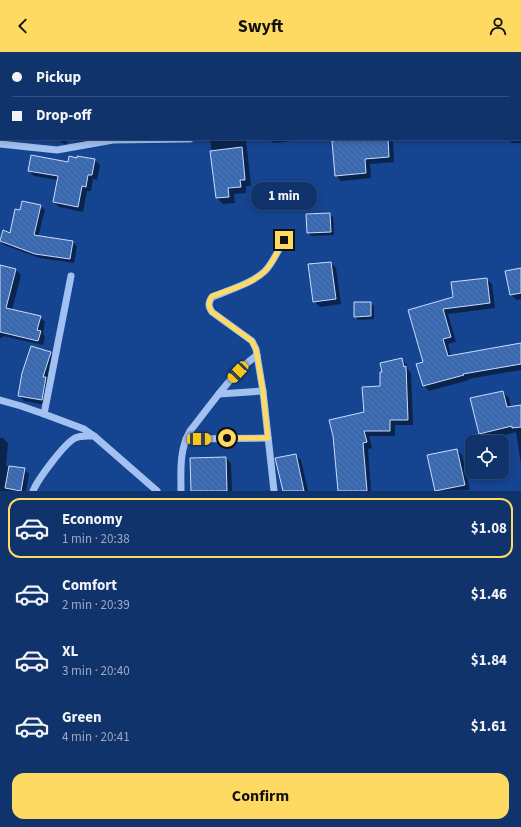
<!DOCTYPE html>
<meta charset="utf-8">
<style>
body{margin:0;font-family:"Source Sans 3",sans-serif;background:#193b72;color:#f1f3f6;height:100vh;display:flex;flex-direction:column;font-size:15px;white-space:nowrap}
*{box-sizing:border-box;margin:0}
p{font-size:13px;color:#9caac2}
.icon{flex:none;width:22px;height:22px;fill:none;stroke:currentColor;stroke-width:2;stroke-linecap:round;stroke-linejoin:round}
.map{position:relative;height:439px;overflow:hidden}
.drawer{display:flex;flex-direction:column;background:#10336c;flex:1}
.drawer>*{flex:none}
.hud{position:absolute;left:0px;top:0px;width:521px;height:88px;box-shadow:0 2px 6px #0003,0 0 0 1px #304e7f;display:grid;align-content:center;height:88px;padding:0 12px;background:#10336c}
.buttons{position:absolute;left:465px;top:383px;display:grid;gap:8px}
.buttons a{display:grid;place-items:center;width:44px;height:44px;border-radius:8px;background:#10336c;box-shadow:0 2px 6px #0003,0 0 0 1px #304e7f;font-size:20px}
.end{position:absolute;width:18px;height:18px;margin:-9px;border:5px solid #ffda62;background:#111;box-shadow:0 0 0 2px #111}
.from{border-radius:50%}
.bubble{position:absolute;height:28px;border-radius:12px;background:#10336c;box-shadow:0 2px 6px #0003,0 0 0 1px #304e7f;font-size:13px;font-weight:700;line-height:28px;text-align:center}
.car{position:absolute;width:12px;height:24px;margin:-12px -6px;border-radius:5px;box-shadow:0 0 3px 1px #0007;background:linear-gradient(#f5c518 24%,#345 0 40%,#f5c518 0 76%,#345 0 86%,#f5c518 0)}
.hud b{display:flex;align-items:center;gap:14px;height:38px;font-size:15px}
.hud b+b{border-top:1px solid #304e7f}
.hud i{width:10px;height:10px;background:#f1f3f6}
ul{padding:7px 0 0;list-style:none}
li{display:flex;align-items:center;gap:12px;height:60px;margin:0 8px 6px;padding:0 4px;border:2px solid transparent;border-radius:12px}
li div{flex:1}
li b{display:block;font-size:15px}
li em{font-style:normal;font-weight:700}
li.on{border-color:#ffda62}
li>.icon{width:36px;height:36px;stroke-width:1.5}
.action{display:flex;gap:8px;margin-top:auto;padding:8px 12px}
.action a{flex:1;height:46px;border-radius:12px;background:#ffda62;color:#111;font-size:16px;font-weight:700;line-height:46px;text-align:center}
header{display:flex;justify-content:space-between;align-items:center;height:52px;padding:0 12px;background:#ffda62;color:#111;font-size:18px;font-weight:700}
.map>svg:first-child{display:block}
.shadow{fill:#0007}
.building{fill:url(#building-back-hatch);stroke:#c9ddfc}
.lines{fill:none;stroke-linecap:round;stroke-linejoin:round}
.minor{stroke:#a2c1f1;stroke-width:7}
.route{stroke:#ffda62;stroke-width:5}
</style>
<header><svg class="icon" aria-label="back" viewBox="0 0 24 24"><path d="M15 5l-7 7 7 7"/></svg>Swyft<svg class="icon" aria-label="person" viewBox="0 0 24 24"><circle cx="12" cy="8" r="4"/><path d="M4 21q1-7 8-7t8 7"/></svg></header>
<div class="map">
<svg width="521" height="439" viewBox="0 0 521 439">
<defs>
<pattern id="building-back-hatch" width="6" height="6" patternUnits="userSpaceOnUse"><rect width="6" height="6" fill="#3d6eb9"/><path d="M-1 5l2 2M0 0l6 6M5-1l2 2" fill="none" stroke="#455b7d"/></pattern>
</defs>
<rect width="100%" height="100%" fill="#154490"/>
<g class="shadow">
<path d="M100 0H117L100 1Z"/>
<path d="M521 60V91H512L508 87H520Z"/>
<path d="M55 87H69L66 93Z"/>
<path d="M69 87H90L89 91 86 92Z"/>
<path d="M210 87H258L246 88 251 134H246V141L234 142 235 151 223 152 217 146Z"/>
<path d="M270 87H303V88L273 91Z"/>
<path d="M363 87H389L393 90 394 110 370 112 371 126 341 129 336 124Z"/>
<path d="M95 108 100 113 97 128 93 127 91 139H87L83 160 59 155 54 150 58 128 34 124 29 119 68 111Z"/>
<path d="M40 154 45 158 38 185 72 190 77 194 74 211 40 206 4 193 0 189 3 179 11 182 21 160Z"/>
<path d="M329 162 333 165 334 183 312 184 308 181Z"/>
<path d="M331 211 336 216 341 252 320 255 314 249Z"/>
<path d="M0 214 16 218 21 223 12 258 40 265 45 270 43 282 45 285 43 293 3 284 2 286H0Z"/>
<path d="M521 217V247L517 248 511 243Z"/>
<path d="M486 227 492 232 495 256 448 262 456 290 448 292 451 304 521 292V318L468 327 469 328 429 339 424 333V310L409 259 454 245Z"/>
<path d="M370 251 374 254V267L358 268 355 264Z"/>
<path d="M50 301 55 306 46 353 24 349 19 344Z"/>
<path d="M402 307 407 313 408 318 411 321 413 373H395V384H369L372 396 368 397 371 439H339L365 361Z"/>
<path d="M502 340 509 346 511 356 521 354V412L516 380 486 388 480 381Z"/>
<path d="M0 386H3L8 391 6 414 24 417 29 422 26 439H0Z"/>
<path d="M457 398 462 403 470 438 436 439 428 404Z"/>
<path d="M296 403 301 408 308 439H284Z"/>
<path d="M226 406 231 411 232 439H192Z"/>
</g>
<g class="building">
<path d="M351 87H388L389 105 365 107 366 121 335 124 332 89Z"/>
<path d="M242 95 245 128H240L241 135 228 136 229 145 216 146 210 99Z"/>
<path d="M31 103 68 110 69 104 77 106V104L95 107 92 123H88L86 135 82 134 78 155 53 150 58 124 28 119Z"/>
<path d="M22 149 41 153 34 183 73 189 70 207 35 202 0 189 3 178 10 181 15 157 20 158Z"/>
<path d="M330 161 331 180 307 181 306 162Z"/>
<path d="M331 210 336 247 313 250 308 212Z"/>
<path d="M0 213 16 217 6 256 41 264 37 278 41 279 38 289 0 280Z"/>
<path d="M521 216V241L510 243 505 219Z"/>
<path d="M487 226 490 251 443 257 451 285 443 287 448 304 521 291V312L463 322 464 323 423 334 416 312 423 310 408 258 453 245 451 230Z"/>
<path d="M354 250H371V264L354 265Z"/>
<path d="M31 294 51 300 43 325H46L42 348 18 344 22 321Z"/>
<path d="M402 306 404 315 406 314 408 368H390V379H364L367 390 363 391 367 439H338L333 384 329 368 364 360 362 335 380 334V320H382L380 311Z"/>
<path d="M503 339 507 355 521 353V375L512 376V374L479 382 470 346Z"/>
<path d="M457 397 465 433 435 439 427 403Z"/>
<path d="M296 402 304 439H283L275 406Z"/>
<path d="M226 405 227 439H191L190 406Z"/>
<path d="M9 414 25 416 21 439 5 436Z"/>
</g>
<g class="lines">
<g class="minor">
<path d="M289 0V1"/>
<path d="M339 0V1"/>
<path d="M520 51H521"/>
<path d="M0 92 57 98 113 88 190 87"/>
<path d="M71 224 44 362 84 377 94 384"/>
<path d="M219 342 263 339"/>
<path d="M0 348 21 354 44 362"/>
<path d="M186 387 268 386"/>
<path d="M33 439C38 427 64 392 75 386 81 383 88 384 94 384L157 439"/>
<path d="M181 439C181 419 179 398 190 379 211 353 230 323 257 303"/>
<path d="M274 439 263 339 256 297 252 289 212 260C208 254 208 251 212 245 229 238 251 232 265 219 273 211 278 198 284 188"/>
</g>
</g>
<g class="lines">
<path class="route" d="M227 386H268L263 339 256 297 252 289 212 260C208 254 208 251 212 244 228 238 252 232 265 219 273 211 278 198 284 188"/>
</g>
</svg>
<div class="buttons">
<a><svg class="icon" aria-label="locate" viewBox="0 0 24 24"><circle cx="12" cy="12" r="6"/><path d="M12 2v4M12 18v4M2 12h4M18 12h4"/></svg></a>
</div>
<i class="end from" style="left:227px;top:386px"></i>
<i class="end" style="left:284px;top:188px"></i>
<div class="bubble" style="left:251px;top:130px;width:66px">1 min</div>
<i class="car" style="left:238px;top:320px;rotate:223deg"></i>
<i class="car" style="left:199px;top:387px;rotate:90deg"></i>
<div class="hud">
<b><i class="from"></i>Pickup</b>
<b><i></i>Drop-off</b>
</div>
</div>
<section class="drawer">
<ul>
<li class="on"><svg class="icon" aria-label="car" viewBox="0 0 24 24"><path d="M5 17H2v-5l4-1 3-4h7l3 4 3 1v5h-3M9 17h6M6 11h13"/><circle cx="7" cy="17" r="2"/><circle cx="17" cy="17" r="2"/></svg><div><b>Economy</b><p>1 min · 20:38</p></div><em>$1.08</em></li>
<li><svg class="icon" aria-label="car" viewBox="0 0 24 24"><path d="M5 17H2v-5l4-1 3-4h7l3 4 3 1v5h-3M9 17h6M6 11h13"/><circle cx="7" cy="17" r="2"/><circle cx="17" cy="17" r="2"/></svg><div><b>Comfort</b><p>2 min · 20:39</p></div><em>$1.46</em></li>
<li><svg class="icon" aria-label="car" viewBox="0 0 24 24"><path d="M5 17H2v-5l4-1 3-4h7l3 4 3 1v5h-3M9 17h6M6 11h13"/><circle cx="7" cy="17" r="2"/><circle cx="17" cy="17" r="2"/></svg><div><b>XL</b><p>3 min · 20:40</p></div><em>$1.84</em></li>
<li><svg class="icon" aria-label="car" viewBox="0 0 24 24"><path d="M5 17H2v-5l4-1 3-4h7l3 4 3 1v5h-3M9 17h6M6 11h13"/><circle cx="7" cy="17" r="2"/><circle cx="17" cy="17" r="2"/></svg><div><b>Green</b><p>4 min · 20:41</p></div><em>$1.61</em></li>
</ul>
<div class="action"><a>Confirm</a></div>
</section>
